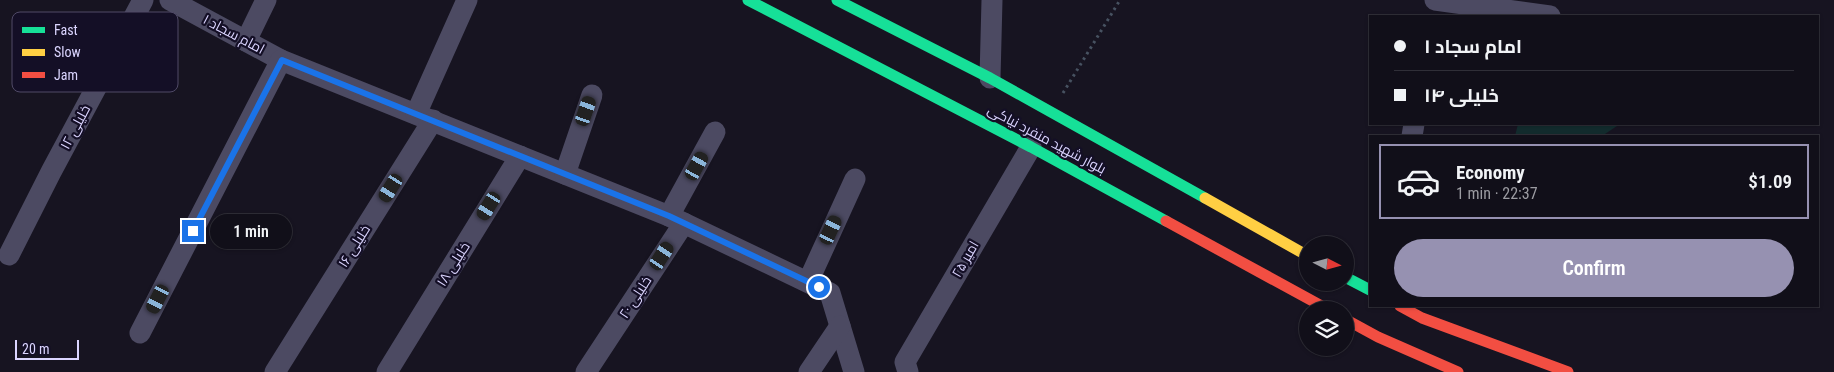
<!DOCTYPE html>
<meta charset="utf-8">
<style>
body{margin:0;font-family:"Roboto Condensed",Cairo,sans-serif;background:#1e1d26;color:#f1f3f6;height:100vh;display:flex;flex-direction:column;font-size:19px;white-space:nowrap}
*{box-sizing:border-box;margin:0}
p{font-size:16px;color:#9c9ca2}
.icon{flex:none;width:28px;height:28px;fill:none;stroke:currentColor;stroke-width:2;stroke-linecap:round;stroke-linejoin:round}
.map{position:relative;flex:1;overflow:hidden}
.details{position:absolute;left:1369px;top:135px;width:450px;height:172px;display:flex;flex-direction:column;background:#110f19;border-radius:0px;box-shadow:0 1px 4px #0004,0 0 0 1px #302f38}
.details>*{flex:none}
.banner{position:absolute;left:1369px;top:15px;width:450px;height:110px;border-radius:0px;box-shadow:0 1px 4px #0004,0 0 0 1px #302f38;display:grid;align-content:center;height:110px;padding:0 25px;background:#110f19}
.needle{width:32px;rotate:96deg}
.fabs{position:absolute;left:1299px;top:236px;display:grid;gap:10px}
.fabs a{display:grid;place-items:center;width:55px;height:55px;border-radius:50%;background:#110f19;box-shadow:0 1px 4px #0004,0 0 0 1px #302f38;font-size:25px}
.scale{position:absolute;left:15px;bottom:12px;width:64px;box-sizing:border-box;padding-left:5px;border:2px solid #dbd5ff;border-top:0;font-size:14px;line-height:18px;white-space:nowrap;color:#dbd5ff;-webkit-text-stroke:4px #140f26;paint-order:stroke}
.end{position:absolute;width:22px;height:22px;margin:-11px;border:6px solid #1a73e8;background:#fff;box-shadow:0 0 0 2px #fff}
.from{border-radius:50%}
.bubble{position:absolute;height:35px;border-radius:18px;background:#110f19;box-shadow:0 1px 4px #0004,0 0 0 1px #302f38;font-size:16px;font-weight:600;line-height:35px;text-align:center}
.car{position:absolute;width:15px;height:30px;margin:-15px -8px;border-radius:6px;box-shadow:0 0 4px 1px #0007;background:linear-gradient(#222 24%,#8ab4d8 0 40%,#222 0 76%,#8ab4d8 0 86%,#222 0)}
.banner b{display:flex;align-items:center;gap:18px;height:48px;font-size:19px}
.banner b+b{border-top:1px solid #302f38}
.banner i{width:12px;height:12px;background:#f1f3f6}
ul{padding:9px 0 0;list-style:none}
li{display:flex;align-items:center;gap:15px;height:75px;margin:0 10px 8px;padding:0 15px;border:2px solid transparent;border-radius:0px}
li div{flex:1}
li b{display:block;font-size:19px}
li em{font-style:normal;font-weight:600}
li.on{border-color:#9691b1}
li>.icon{width:45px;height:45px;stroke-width:1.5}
.primary-button{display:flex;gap:10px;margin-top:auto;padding:10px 25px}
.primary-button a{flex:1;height:58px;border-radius:30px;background:#9691b1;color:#fff;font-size:20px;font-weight:600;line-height:58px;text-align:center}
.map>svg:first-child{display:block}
.green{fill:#132c2e}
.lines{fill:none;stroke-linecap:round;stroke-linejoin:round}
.path{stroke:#475261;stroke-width:3;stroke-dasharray:2.5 4;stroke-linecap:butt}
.street{stroke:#4c4a62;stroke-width:21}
.fast{stroke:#16e098;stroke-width:11}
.slow{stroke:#ffcf43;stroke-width:11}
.jam{stroke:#f24e42;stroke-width:11}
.route{stroke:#1a73e8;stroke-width:6}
.labels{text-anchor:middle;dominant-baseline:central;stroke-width:4.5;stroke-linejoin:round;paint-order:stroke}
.street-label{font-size:14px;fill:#dbd5ff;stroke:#140f26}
.key{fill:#140f26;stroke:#504a67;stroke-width:1}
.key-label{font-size:14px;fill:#dbd5ff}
</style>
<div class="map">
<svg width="1834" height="372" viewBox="0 0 1834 372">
<rect width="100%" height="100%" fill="#171421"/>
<path class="green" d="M1518 124H1620L1602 136H1515Z"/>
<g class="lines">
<path class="path" d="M1063 93 1120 0"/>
<g class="street">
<path d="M170 0 281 60 669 216 830 293 854 372"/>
<path d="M1435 0 1550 16"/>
<path d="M246 41 266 0"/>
<path d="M990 78 992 0"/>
<path d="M416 114 467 0"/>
<path d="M1412 136 1414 124"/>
<path d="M565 174 592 95"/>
<path d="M669 216 715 132"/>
<path d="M9 255 51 172 143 0"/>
<path d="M808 282 855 179"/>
<path d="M140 333 281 60"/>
<path d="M275 372 433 120"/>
<path d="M387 372 520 156"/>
<path d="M586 372 684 223"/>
<path d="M809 372 840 326"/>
<path d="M908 372 905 362 1031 147"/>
</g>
<g class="fast">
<path d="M748 0 1031 147 1166 221"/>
<path d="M837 0 990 78 1205 198"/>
<path d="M1345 277 1370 290"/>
</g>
<path class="slow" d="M1205 198 1308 256"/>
<g class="jam">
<path d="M1166 221 1329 310"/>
<path d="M1400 306 1422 318 1568 372"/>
<path d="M1345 319 1378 337 1458 372"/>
</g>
</g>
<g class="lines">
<path class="route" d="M193 231 282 60 669 216 819 287"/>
</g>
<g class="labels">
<g class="street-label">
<text transform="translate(234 34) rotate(28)">امام سجاد ۱</text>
<text transform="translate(75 127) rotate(-62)">خلیلی ۱۲</text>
<text transform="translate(1047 139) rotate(28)">بلوار شهید منفرد نیاکی</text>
<text transform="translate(354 246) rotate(-58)">خلیلی ۱۶</text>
<text transform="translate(965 259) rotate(-60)">امیر ۲۵</text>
<text transform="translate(453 264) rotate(-58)">خلیلی ۱۸</text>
<text transform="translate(635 297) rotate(-57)">خلیلی ۲۰</text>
</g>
</g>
<rect x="12" y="12" width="166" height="80" rx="8" class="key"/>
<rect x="22" y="27" width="23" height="6" fill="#16e098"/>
<rect x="22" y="49" width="23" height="7" fill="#ffcf43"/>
<rect x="22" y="72" width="23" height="6" fill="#f24e42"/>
<g class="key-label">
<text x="54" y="35">Fast</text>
<text x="54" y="57">Slow</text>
<text x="54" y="80">Jam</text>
</g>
</svg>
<div class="fabs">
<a><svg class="needle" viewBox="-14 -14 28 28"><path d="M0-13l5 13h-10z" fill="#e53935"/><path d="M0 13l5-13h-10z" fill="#9c9ca2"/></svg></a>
<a><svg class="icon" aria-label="layers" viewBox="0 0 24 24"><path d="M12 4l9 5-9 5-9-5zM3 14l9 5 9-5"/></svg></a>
</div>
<div class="scale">20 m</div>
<i class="end from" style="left:819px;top:287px"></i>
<i class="end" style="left:193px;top:231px"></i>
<div class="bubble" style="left:210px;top:214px;width:82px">1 min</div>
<i class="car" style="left:586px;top:111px;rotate:19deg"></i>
<i class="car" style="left:697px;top:166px;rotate:29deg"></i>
<i class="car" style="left:391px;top:188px;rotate:212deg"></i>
<i class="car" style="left:489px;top:206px;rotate:212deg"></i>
<i class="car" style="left:831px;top:230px;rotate:25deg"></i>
<i class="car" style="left:662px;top:256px;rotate:33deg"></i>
<i class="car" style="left:158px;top:299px;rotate:207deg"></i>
<div class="banner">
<b><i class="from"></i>امام سجاد ۱</b>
<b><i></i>خلیلی ۱۴</b>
</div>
<section class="details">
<ul>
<li class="on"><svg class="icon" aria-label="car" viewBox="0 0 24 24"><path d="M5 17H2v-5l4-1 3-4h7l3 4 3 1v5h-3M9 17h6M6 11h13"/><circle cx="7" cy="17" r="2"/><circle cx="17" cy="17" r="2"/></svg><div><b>Economy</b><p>1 min · 22:37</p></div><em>$1.09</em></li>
</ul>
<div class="primary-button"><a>Confirm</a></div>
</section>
</div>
